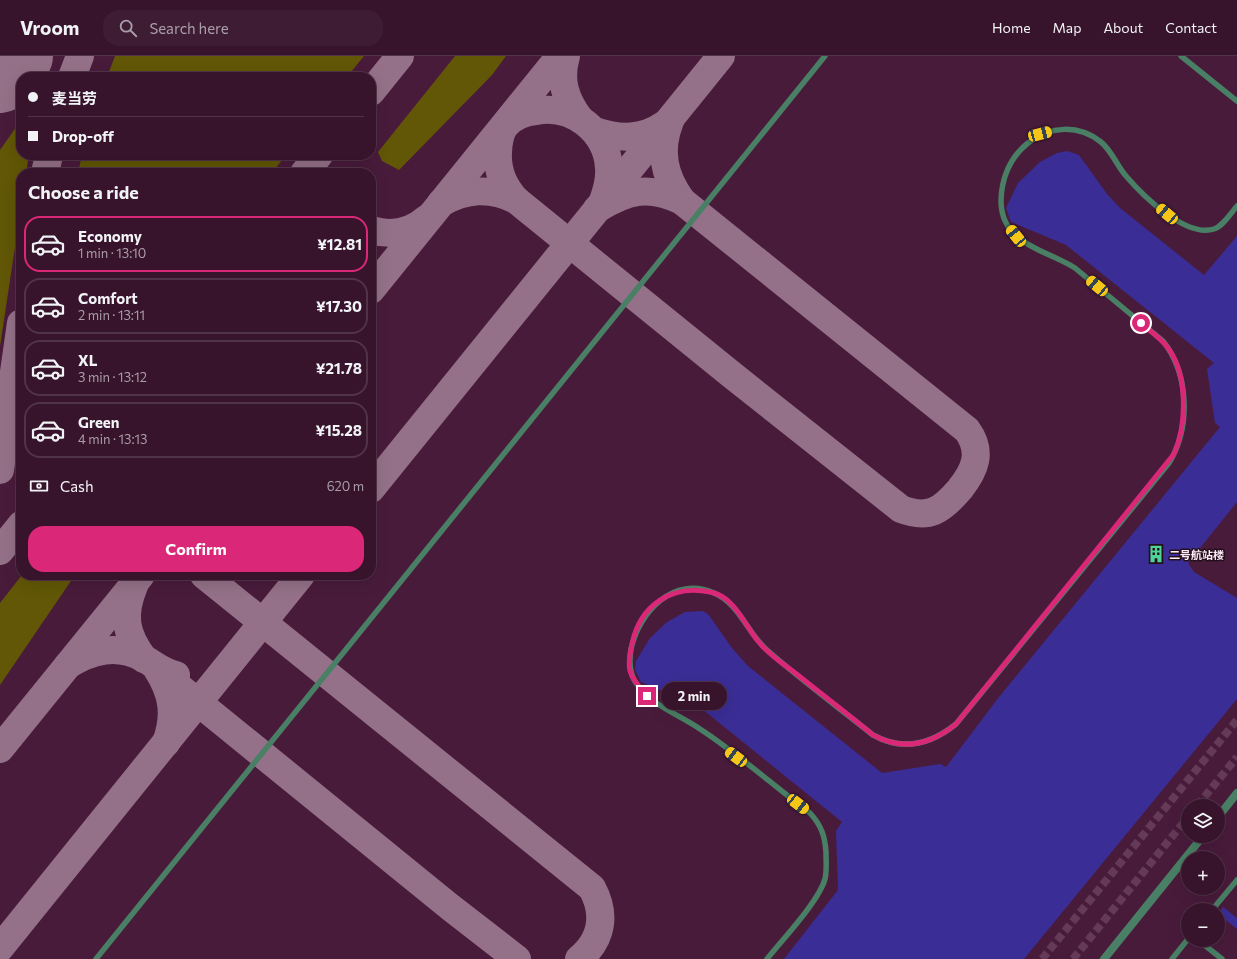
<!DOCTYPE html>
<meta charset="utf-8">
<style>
body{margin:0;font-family:Commissioner,"Noto Sans SC",sans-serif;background:#3e1d34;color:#f1f3f6;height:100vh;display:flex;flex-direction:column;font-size:15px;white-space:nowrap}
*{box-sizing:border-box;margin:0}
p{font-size:13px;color:#aa9ea9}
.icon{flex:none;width:22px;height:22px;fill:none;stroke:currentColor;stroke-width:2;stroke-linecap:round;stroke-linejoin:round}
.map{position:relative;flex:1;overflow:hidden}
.side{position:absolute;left:16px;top:112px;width:360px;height:412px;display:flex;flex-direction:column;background:#37142c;border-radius:16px;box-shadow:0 4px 16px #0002,0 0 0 1px #513348}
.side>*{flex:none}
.top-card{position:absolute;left:16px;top:16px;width:360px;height:88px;border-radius:16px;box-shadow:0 4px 16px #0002,0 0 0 1px #513348;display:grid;align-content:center;height:88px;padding:0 12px;background:#37142c}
.tools{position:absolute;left:1181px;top:743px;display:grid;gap:8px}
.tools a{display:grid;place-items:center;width:44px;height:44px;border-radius:50%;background:#37142c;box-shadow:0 4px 16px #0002,0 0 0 1px #513348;font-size:20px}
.end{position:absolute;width:18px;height:18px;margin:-9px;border:5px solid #db2777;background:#fff;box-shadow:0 0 0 2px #fff}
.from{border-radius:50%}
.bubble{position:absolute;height:28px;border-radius:14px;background:#37142c;box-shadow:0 4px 16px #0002,0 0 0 1px #513348;font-size:13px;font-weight:700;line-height:28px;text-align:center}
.car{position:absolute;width:12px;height:24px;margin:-12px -6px;border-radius:5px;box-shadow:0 0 3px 1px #0007;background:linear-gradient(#f5c518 24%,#345 0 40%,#f5c518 0 76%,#345 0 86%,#f5c518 0)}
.top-card b{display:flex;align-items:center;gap:14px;height:38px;font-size:15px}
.top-card b+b{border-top:1px solid #513348}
.top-card i{width:10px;height:10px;background:#f1f3f6}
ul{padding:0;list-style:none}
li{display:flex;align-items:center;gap:12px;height:56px;margin:0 8px 6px;padding:0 4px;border:2px solid #513348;border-radius:16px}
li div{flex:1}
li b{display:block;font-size:15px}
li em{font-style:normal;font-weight:700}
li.active{border-color:#db2777}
li>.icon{width:36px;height:36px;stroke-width:1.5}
h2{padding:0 12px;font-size:18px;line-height:48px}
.pay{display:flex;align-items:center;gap:10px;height:44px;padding:0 12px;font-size:15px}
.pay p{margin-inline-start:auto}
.action{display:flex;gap:8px;margin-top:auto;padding:8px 12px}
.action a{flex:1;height:46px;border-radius:16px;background:#db2777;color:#fff;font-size:16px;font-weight:700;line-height:46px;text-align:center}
header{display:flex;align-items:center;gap:24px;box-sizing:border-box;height:56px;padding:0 20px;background:#37142c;border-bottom:1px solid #513348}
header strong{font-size:19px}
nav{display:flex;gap:22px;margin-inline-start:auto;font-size:14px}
.search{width:280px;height:36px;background:#3e1d34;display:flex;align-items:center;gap:10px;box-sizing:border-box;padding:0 14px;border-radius:16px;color:#aa9ea9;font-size:15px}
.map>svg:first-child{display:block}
.green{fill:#625706}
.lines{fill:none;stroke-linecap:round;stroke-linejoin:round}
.taxiway{stroke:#947188;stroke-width:28}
.runway{stroke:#947188;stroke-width:70}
.building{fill:#3a2d95}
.tertiary-tunnel{stroke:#643a57;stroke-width:8;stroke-dasharray:8 4;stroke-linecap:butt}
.secondary-tunnel{stroke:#643a57;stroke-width:8;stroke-dasharray:8 4;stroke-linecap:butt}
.service{stroke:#498065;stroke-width:5.5}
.tertiary{stroke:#498065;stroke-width:8}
.route{stroke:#db2777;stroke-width:5}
.labels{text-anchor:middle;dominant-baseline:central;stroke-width:3;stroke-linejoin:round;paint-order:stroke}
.poi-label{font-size:11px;font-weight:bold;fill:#feebf6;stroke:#230e1c;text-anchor:start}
</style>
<header>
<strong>Vroom</strong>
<div class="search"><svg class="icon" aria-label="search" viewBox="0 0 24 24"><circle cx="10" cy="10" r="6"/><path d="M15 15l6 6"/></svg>Search here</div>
<nav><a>Home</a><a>Map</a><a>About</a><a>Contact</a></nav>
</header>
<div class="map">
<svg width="1237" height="903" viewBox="0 0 1237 903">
<rect width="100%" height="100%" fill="#491b3b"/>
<g class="green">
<path d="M115 0H364L347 21H107Z"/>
<path d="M455 0H506L492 19 399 114 382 105 378 96Z"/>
<path d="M19 67 21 68V99H29L26 117H21V152L0 290V94Z"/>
<path d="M82 99H286L272 117H78Z"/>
<path d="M22 519H75L0 629V547Z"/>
</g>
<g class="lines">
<g class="taxiway">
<path d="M566 0C559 24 565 43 580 63"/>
<path d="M72 21 80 0"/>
<path d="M371 36 400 0"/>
<path d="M670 65C658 95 664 120 682 145"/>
<path d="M595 75C620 83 642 84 665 68"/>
<path d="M45 117 49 99"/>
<path d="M304 117 319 99"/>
<path d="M516 144C504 131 497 116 498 97 498 89 500 75 506 69 513 61 525 56 536 55 572 48 607 75 609 112 610 124 607 134 603 145"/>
<path d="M441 147C466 133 490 131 516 144L732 319 901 453C929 464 942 454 960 433 975 414 983 396 967 374L682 145C649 129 628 134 597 153"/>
<path d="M371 174C391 180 411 176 426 163"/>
<path d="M371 234 560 0"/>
<path d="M0 414 21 267"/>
<path d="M371 433 721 0"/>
<path d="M0 495 21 469"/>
<path d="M204 519 592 832C606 858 603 883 579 903"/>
<path d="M134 530C122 559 125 578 144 603"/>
<path d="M68 609C92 594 117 588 143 602 156 609 160 615 176 619"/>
<path d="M166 687C176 659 173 638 157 613L450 851 517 903"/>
<path d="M0 693 141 519"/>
<path d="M0 892 301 519"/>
</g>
<path class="runway" d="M0 22 18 0"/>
</g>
<g class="building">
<path d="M1067 95 1079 99 1107 138 1120 152 1204 219 1237 180V446L1188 507 1194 516 1237 542V643L1024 903H784L838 834 836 775 842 766 707 657 694 648 641 626 635 614 636 605 650 582 667 566 685 556 703 555 708 558 732 592 748 610 882 717 940 708 946 711 999 641 1220 371 1215 367 1207 313 1214 307 1066 189 1011 166 1006 152 1018 127 1040 106 1057 97Z"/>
<path d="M1223 851 1237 862V873L1218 858Z"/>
</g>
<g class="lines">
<path class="tertiary-tunnel" d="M1042 903 1237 664"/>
<g class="secondary-tunnel">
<path d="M1197 750 1237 701"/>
<path d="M1073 903 1188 761"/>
</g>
<g class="service">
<path d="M1181 0 1237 45"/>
<path d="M1212 854 1237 824"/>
<path d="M1198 884 1222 903"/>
<path d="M96 903 825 0"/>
<path d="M767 903C782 884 819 845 825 823 827 815 826 805 826 796 825 780 821 769 810 757 774 730 737 697 700 673 678 658 652 650 636 627 629 617 629 605 631 593 639 556 674 519 714 537 740 548 747 577 767 594 801 624 838 651 873 679 902 695 930 689 956 668L1169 407C1191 371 1189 318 1163 285L1075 212C1047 194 1002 189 1001 146 1001 123 1010 101 1028 87 1050 70 1078 68 1101 86 1112 95 1117 110 1126 120 1143 140 1186 182 1214 173 1223 170 1231 157 1237 150"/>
<path d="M1172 903 1188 883"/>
</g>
<g class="tertiary">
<path d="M1218 761 1237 737"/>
<path d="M1104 903 1203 780"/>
</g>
</g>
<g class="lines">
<path class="route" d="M647 640C641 633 633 625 630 615 628 607 630 597 632 588 640 549 672 528 710 536 734 540 744 568 758 585 769 599 785 609 799 620 824 640 849 659 873 679 902 695 930 689 956 668L1174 398C1187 368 1188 319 1168 292 1161 282 1150 275 1141 267"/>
</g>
<defs>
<g id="building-bare" transform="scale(1.38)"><path d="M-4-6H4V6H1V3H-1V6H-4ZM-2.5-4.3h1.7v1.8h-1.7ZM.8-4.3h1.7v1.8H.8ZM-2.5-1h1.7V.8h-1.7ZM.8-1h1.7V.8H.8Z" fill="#4ed399" stroke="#230e1c" stroke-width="2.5" paint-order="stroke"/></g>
</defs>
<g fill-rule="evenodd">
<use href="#building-bare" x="1156" y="498"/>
</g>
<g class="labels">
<g class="poi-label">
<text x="1169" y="498">二号航站楼</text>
</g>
</g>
</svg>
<div class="tools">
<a><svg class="icon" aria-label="layers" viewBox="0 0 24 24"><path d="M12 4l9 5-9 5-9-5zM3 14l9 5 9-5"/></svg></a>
<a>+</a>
<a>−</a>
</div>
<i class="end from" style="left:1141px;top:267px"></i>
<i class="end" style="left:647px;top:640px"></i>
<div class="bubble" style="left:661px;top:626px;width:66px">2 min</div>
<i class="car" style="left:1040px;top:78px;rotate:75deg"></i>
<i class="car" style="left:1167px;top:158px;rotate:310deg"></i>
<i class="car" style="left:1016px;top:180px;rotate:321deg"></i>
<i class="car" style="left:1097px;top:230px;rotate:310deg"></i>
<i class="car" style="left:736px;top:701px;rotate:307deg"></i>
<i class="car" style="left:798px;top:748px;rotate:128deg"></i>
<div class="top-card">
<b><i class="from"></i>麦当劳</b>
<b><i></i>Drop-off</b>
</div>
<section class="side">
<h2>Choose a ride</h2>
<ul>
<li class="active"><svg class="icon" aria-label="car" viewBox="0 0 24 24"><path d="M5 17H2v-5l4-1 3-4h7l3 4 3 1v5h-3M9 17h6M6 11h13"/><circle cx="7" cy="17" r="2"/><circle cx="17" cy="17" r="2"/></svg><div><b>Economy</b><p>1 min · 13:10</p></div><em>¥12.81</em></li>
<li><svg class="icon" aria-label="car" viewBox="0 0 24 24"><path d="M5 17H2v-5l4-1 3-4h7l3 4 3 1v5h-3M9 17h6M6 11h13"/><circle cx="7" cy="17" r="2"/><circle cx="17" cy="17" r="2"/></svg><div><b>Comfort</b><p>2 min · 13:11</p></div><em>¥17.30</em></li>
<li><svg class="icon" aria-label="car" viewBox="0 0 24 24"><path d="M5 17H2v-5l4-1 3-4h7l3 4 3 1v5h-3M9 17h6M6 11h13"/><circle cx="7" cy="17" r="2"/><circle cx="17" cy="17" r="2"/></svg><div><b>XL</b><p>3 min · 13:12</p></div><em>¥21.78</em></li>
<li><svg class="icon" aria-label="car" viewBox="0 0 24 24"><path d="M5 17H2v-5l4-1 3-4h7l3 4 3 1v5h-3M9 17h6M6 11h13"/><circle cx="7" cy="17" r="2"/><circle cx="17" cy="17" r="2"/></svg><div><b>Green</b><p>4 min · 13:13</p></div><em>¥15.28</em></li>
</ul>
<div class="pay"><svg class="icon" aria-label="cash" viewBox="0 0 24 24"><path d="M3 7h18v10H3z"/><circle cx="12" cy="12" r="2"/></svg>Cash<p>620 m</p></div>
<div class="action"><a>Confirm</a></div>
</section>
</div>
